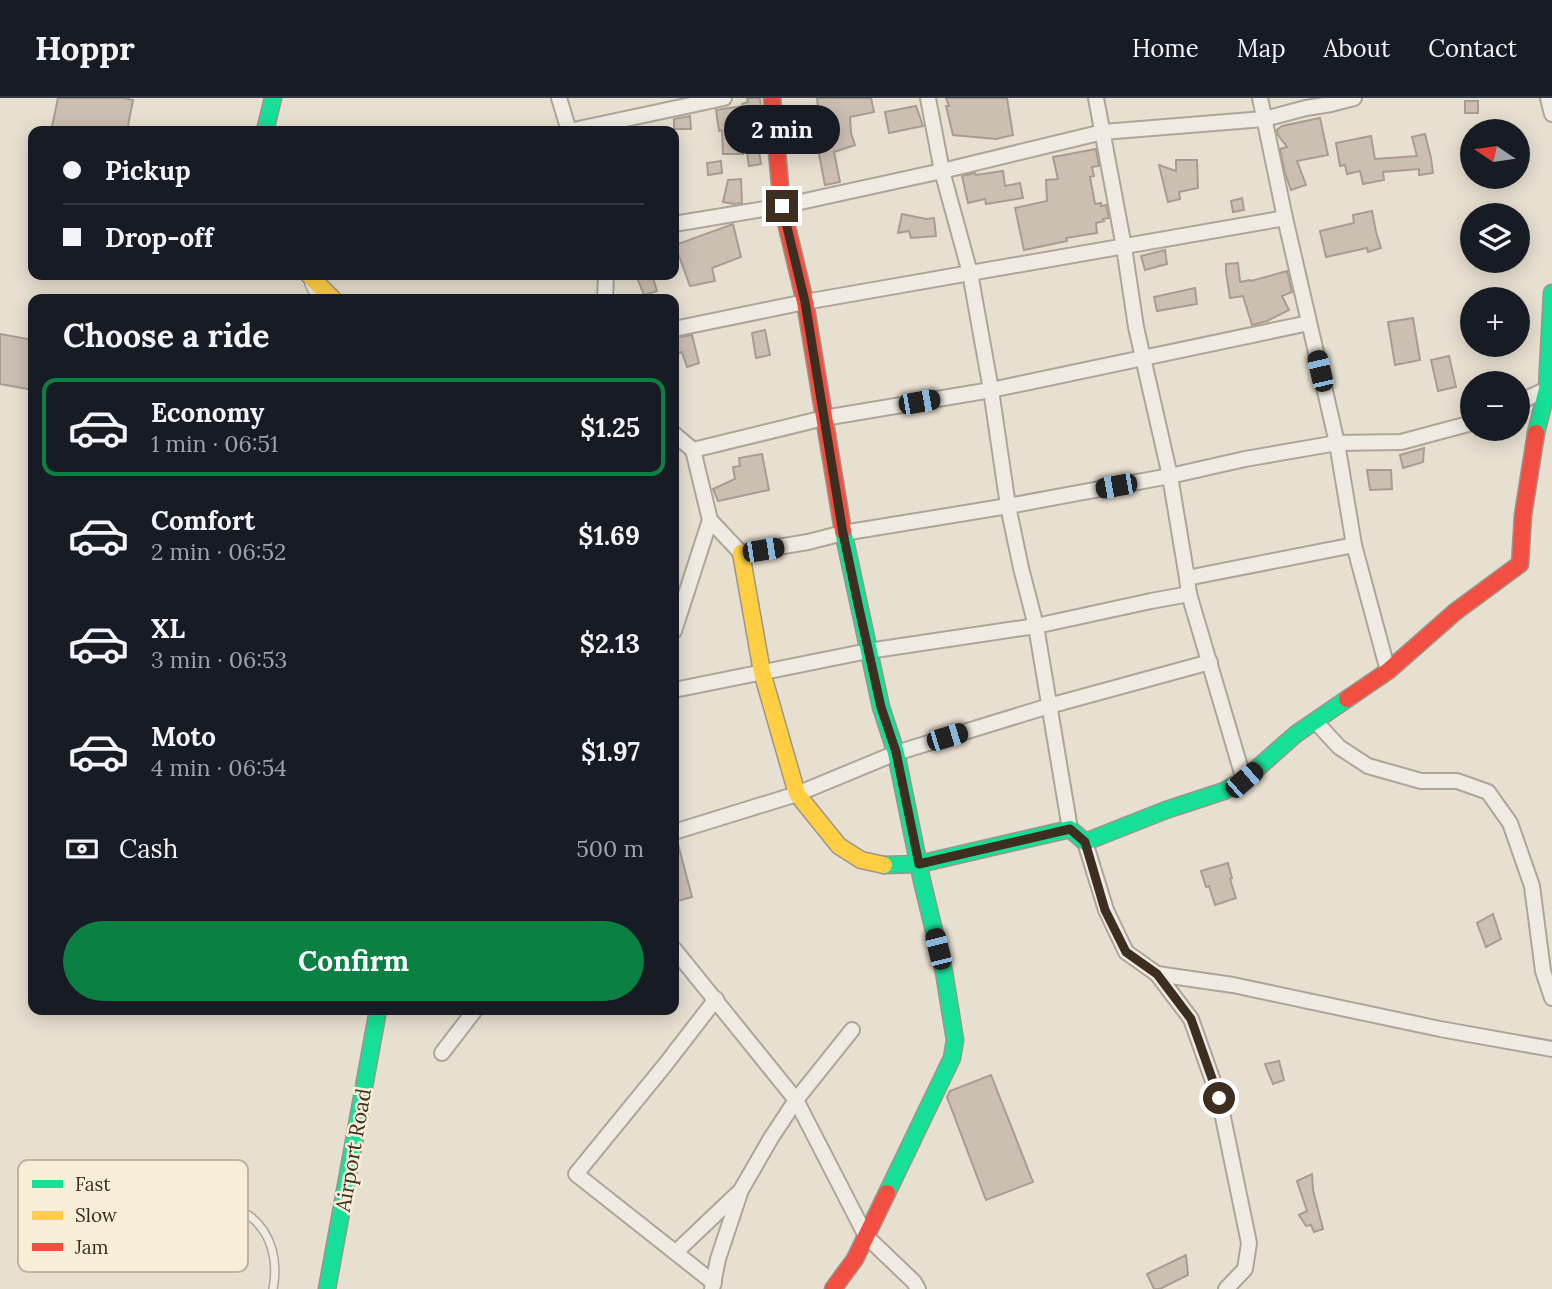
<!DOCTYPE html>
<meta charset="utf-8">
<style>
body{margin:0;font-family:Lora,serif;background:#20242c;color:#f1f3f6;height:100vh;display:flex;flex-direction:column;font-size:26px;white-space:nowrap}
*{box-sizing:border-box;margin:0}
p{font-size:23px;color:#9ea1a6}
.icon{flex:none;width:38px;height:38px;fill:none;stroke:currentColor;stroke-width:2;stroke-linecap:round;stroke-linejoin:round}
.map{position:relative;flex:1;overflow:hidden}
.panel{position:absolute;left:28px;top:196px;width:651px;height:721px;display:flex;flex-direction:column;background:#171b24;border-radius:14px;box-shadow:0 4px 18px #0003}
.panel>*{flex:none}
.guide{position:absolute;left:28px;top:28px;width:651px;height:154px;border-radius:14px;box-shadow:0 4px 18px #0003;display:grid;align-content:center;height:154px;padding:0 35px;background:#171b24}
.needle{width:46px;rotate:283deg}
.fabs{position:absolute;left:1460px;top:21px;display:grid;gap:14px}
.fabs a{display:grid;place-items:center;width:70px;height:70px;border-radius:50%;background:#171b24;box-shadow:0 4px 18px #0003;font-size:35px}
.end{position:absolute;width:32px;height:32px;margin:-16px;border:9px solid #3d2e20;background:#fff;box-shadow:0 0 0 4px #fff}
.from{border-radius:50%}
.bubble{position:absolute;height:49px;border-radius:24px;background:#171b24;box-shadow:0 4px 18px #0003;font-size:23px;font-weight:800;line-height:49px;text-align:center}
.car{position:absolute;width:21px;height:42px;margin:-21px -10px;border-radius:9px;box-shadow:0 0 5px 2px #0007;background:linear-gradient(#222 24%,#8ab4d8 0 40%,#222 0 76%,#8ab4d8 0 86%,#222 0)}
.guide b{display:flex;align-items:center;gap:24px;height:66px;font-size:26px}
.guide b+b{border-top:2px solid #363941}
.guide i{width:18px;height:18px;background:#f1f3f6}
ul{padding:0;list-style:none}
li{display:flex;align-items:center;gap:21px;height:98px;margin:0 14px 10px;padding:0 21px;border:4px solid transparent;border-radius:14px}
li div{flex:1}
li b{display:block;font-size:26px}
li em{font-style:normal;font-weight:800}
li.active{border-color:#0b8043}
li>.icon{width:63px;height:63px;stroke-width:1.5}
h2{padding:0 35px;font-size:32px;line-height:84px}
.pay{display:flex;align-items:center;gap:18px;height:77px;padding:0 35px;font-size:26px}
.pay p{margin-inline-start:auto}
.primary-button{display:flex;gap:14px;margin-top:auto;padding:14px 35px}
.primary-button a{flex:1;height:80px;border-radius:42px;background:#0b8043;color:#fff;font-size:28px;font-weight:800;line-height:80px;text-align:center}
header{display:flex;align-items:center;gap:42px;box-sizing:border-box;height:98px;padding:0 35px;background:#171b24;border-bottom:2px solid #363941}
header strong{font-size:33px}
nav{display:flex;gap:38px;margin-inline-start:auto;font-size:24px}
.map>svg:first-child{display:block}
.building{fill:#cbbfb2;stroke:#a89c90;stroke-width:2}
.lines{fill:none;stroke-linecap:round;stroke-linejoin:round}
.lane-casing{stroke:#ada599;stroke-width:10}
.street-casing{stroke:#ada599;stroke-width:18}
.fast-casing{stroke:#9c958a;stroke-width:19}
.slow-casing{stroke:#9c958a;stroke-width:19}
.jam-casing{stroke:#9c958a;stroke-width:19}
.lane{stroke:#efebe3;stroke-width:7}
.street{stroke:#efebe3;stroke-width:14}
.fast{stroke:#16e098;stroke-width:16}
.slow{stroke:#ffcf43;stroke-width:16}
.jam{stroke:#f24e42;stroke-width:16}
.route{stroke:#3d2e20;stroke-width:9}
.labels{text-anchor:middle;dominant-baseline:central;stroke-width:5;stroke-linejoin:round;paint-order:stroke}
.street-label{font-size:21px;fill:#3d2e20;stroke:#f7eed8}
.key{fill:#f7eed8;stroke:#bfb4a1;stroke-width:2}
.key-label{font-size:19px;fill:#3d2e20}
</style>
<header>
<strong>Hoppr</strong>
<nav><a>Home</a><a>Map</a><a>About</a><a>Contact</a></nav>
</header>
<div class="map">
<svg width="1552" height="1191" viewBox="0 0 1552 1191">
<rect width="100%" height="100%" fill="#e7e0d1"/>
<g class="building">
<path d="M58 0H123L133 2 127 33H51Z"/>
<path d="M747 0H760L762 23 742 26 743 56H723L722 32 719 33 716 12 742 8V6L748 4Z"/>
<path d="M817 0H871L874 14 850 19 851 35 855 47 834 54 840 84 825 87 814 31 820 30Z"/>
<path d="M946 0H1007L1013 37 996 41 953 37 946 8H949Z"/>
<rect x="1465" y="3" width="13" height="12"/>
<path d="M916 8 923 28 889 35 885 14Z"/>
<path d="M690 18 691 31H674V21Z"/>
<path d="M1320 20 1328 57 1297 63 1306 87 1291 92 1285 75 1280 51 1287 49 1278 37 1277 32 1282 28Z"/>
<path d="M1425 36 1431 60 1433 75 1419 77V71L1383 74 1384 82 1363 86 1360 73 1347 76 1345 67 1340 68 1336 45 1371 38 1375 61 1417 58 1412 39Z"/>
<path d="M1096 51 1099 68 1092 69 1094 78 1090 79 1095 106 1101 105V108L1106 107 1109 120 1103 121 1104 123 1096 125 1097 135 1066 140 1067 143 1024 152 1015 110 1047 103 1046 82 1058 81 1053 59Z"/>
<path d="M759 52 761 66 749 68 747 55Z"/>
<path d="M1176 62H1197L1198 90 1179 94 1180 101 1168 104 1159 67 1176 73Z"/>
<path d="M721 63 722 75 708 77 707 65Z"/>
<path d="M1003 73 1005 88 1020 85 1023 100 986 106 985 101 968 105 962 78 975 75 976 77Z"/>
<path d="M741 81 742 105 734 106 723 104 728 82Z"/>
<path d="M1242 100 1244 112 1233 114 1231 103Z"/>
<path d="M1372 113 1376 134 1381 150 1368 154 1367 150 1326 159 1320 133 1354 125 1353 117Z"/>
<path d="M902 116 926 121 934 120 936 138 911 140 909 133 898 135Z"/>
<path d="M733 126 741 159 712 170 715 183 690 188 675 147Z"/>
<path d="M1165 152 1167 166 1145 172 1141 158Z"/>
<path d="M1238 165 1240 184 1250 182 1251 183 1287 173 1292 194 1282 198 1289 212 1267 223 1252 227 1243 198 1230 200 1226 174V166Z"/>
<path d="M636 177H652L657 193 644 197Z"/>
<path d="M1195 190 1197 206 1157 213 1154 199Z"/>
<path d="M1413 220 1420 262 1395 267 1388 224Z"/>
<path d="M765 232 770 257 756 260 752 235Z"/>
<path d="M0 236 33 242V292L0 286Z"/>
<path d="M692 237 699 265 687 269 682 254 676 256 674 240Z"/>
<path d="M1449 258 1456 289 1438 293 1431 262Z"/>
<path d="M1424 350 1423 364 1403 370 1400 357Z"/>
<path d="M762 356 769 392 718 403 713 391 735 381 733 369 740 368 739 360Z"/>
<path d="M1367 372H1391L1392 391 1370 392Z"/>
<path d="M678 746 692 799 674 804V747Z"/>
<path d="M1228 765 1232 780 1230 781 1236 800 1215 807 1209 788 1206 789 1201 773Z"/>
<path d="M1493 816 1501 841 1486 849 1477 825Z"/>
<path d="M1279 963 1284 982 1273 986 1265 966Z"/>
<path d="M991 977 1033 1084 986 1102 947 999 950 993Z"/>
<path d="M1312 1076 1313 1092 1323 1131 1314 1134 1311 1127 1306 1128 1299 1117 1307 1113 1297 1083Z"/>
<path d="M1186 1157 1188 1177 1160 1191H1154L1147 1176Z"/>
</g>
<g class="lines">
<g class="lane-casing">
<g id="lane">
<path d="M309 186 316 201"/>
<path d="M232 1108C238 1112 246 1115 251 1119 273 1137 278 1165 273 1191"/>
</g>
</g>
<g class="street-casing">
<g id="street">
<path d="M559 0 569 33"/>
<path d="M928 0 942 73 970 175 991 292 1008 408 1021 470 1036 528 1070 731"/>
<path d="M1096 0 1124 149 1136 229 1170 378 1187 480 1189 496 1244 682"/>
<path d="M1260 0 1285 120 1337 345 1354 447 1388 573"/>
<path d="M1548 0 1552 16"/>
<path d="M569 33 724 0"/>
<path d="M674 126 782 108 942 73 1103 34 1264 21 1306 10 1331 6 1354 0"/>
<path d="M605 201 606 177"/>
<path d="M674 231 805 204 1285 120"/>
<path d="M1517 305 1547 291"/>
<path d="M674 336 693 352 710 422 674 533"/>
<path d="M693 352 824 320 991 292 1309 225"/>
<path d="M710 422 741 455 808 444 843 435 1008 408 1170 378 1245 361 1337 345 1401 344 1472 325"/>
<path d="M1187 480 1354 447"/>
<path d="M674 592 868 553 1036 528 1151 503 1189 496"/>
<path d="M1316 624 1339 649 1368 668 1421 683H1457L1488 694 1510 725 1532 788 1543 873 1552 900"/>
<path d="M674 734 797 696 896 655 1049 608 1210 564"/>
<path d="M1085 744 1106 812 1126 854 1157 876 1191 921 1219 1000 1249 1145 1245 1171 1226 1191"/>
<path d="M674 851 796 1002 866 1138 914 1184 918 1191"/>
<path d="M1157 876 1233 887 1440 931 1552 951"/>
<path d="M442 955 475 912"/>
<path d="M676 1154 738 1095"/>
<path d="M714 1185 576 1076 665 967 716 901"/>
<path d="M712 1191 718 1161 741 1092 771 1040 796 1002 852 932"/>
</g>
</g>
<g class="fast-casing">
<g id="fast">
<path d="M265 33 273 0"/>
<path d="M1536 335 1547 291 1552 195"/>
<path d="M843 433 881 609 896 655 922 783 944 874 955 942 952 960 887 1095"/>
<path d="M884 767 919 766 1070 731 1085 744 1166 712 1224 693 1244 682 1296 636 1347 601"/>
<path d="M327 1191 378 912"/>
</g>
</g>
<g class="slow-casing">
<g id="slow">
<path d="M309 177 333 201"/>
<path d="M741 455 762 574 797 696 839 748 861 762 884 767"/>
</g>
</g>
<g class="jam-casing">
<g id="jam">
<path d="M772 0 782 108 805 204 843 433"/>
<path d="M1347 601 1388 573 1455 514 1520 466 1523 417 1536 335"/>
<path d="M833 1191 855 1161 887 1095"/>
</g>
</g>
<use href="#lane" class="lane"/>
<use href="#street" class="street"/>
<use href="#fast" class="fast"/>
<use href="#slow" class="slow"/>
<use href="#jam" class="jam"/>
</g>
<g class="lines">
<path class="route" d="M782 108 805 204 843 435 858 506 881 609 896 654 919 766 1070 731 1085 744 1105 812 1126 854 1157 876 1191 921 1219 1000"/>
</g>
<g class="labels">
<g class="street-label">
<text transform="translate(353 1052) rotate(-80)">Airport Road</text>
</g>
</g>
<rect x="18" y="1062" width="230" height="112" rx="10" class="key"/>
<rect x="32" y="1082" width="31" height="8" fill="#16e098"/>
<rect x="32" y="1113" width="31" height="9" fill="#ffcf43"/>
<rect x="32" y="1145" width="31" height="8" fill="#f24e42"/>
<g class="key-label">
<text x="75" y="1093">Fast</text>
<text x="75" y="1124">Slow</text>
<text x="75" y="1156">Jam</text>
</g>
</svg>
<div class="fabs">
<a><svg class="needle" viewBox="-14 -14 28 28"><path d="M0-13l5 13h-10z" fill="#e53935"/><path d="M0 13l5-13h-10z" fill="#9ea1a6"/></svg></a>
<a><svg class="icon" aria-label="layers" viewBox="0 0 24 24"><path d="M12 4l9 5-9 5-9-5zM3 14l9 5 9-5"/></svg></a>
<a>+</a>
<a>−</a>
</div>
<i class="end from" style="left:1219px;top:1000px"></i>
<i class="end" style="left:782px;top:108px"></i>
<div class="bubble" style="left:724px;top:7px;width:116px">2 min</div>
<i class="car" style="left:1320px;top:273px;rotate:347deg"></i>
<i class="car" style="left:919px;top:304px;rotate:80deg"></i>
<i class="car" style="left:1116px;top:388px;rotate:260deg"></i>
<i class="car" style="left:763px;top:452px;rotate:81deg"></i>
<i class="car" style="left:947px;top:639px;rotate:73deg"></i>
<i class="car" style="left:1244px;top:682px;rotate:49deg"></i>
<i class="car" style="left:938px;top:851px;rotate:346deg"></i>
<div class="guide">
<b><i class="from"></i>Pickup</b>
<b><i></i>Drop-off</b>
</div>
<section class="panel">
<h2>Choose a ride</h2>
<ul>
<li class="active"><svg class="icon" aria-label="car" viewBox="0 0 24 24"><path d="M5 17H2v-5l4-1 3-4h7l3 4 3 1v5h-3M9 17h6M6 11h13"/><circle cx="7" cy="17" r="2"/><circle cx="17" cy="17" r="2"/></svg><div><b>Economy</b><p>1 min · 06:51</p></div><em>$1.25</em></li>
<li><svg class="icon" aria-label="car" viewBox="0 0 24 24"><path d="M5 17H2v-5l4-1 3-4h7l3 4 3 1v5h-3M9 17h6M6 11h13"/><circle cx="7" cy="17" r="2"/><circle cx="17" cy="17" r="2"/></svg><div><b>Comfort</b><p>2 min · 06:52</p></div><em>$1.69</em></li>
<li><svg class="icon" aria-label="car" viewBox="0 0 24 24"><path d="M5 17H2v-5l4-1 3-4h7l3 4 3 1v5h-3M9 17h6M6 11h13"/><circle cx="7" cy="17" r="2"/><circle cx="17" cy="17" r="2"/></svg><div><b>XL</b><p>3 min · 06:53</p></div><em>$2.13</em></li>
<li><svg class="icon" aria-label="car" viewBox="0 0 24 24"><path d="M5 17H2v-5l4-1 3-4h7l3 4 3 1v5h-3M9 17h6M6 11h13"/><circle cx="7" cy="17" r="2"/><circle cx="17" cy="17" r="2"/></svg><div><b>Moto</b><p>4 min · 06:54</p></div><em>$1.97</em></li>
</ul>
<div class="pay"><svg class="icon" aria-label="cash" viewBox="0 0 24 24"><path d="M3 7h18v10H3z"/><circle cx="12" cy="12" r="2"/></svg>Cash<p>500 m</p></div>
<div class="primary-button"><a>Confirm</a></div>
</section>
</div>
